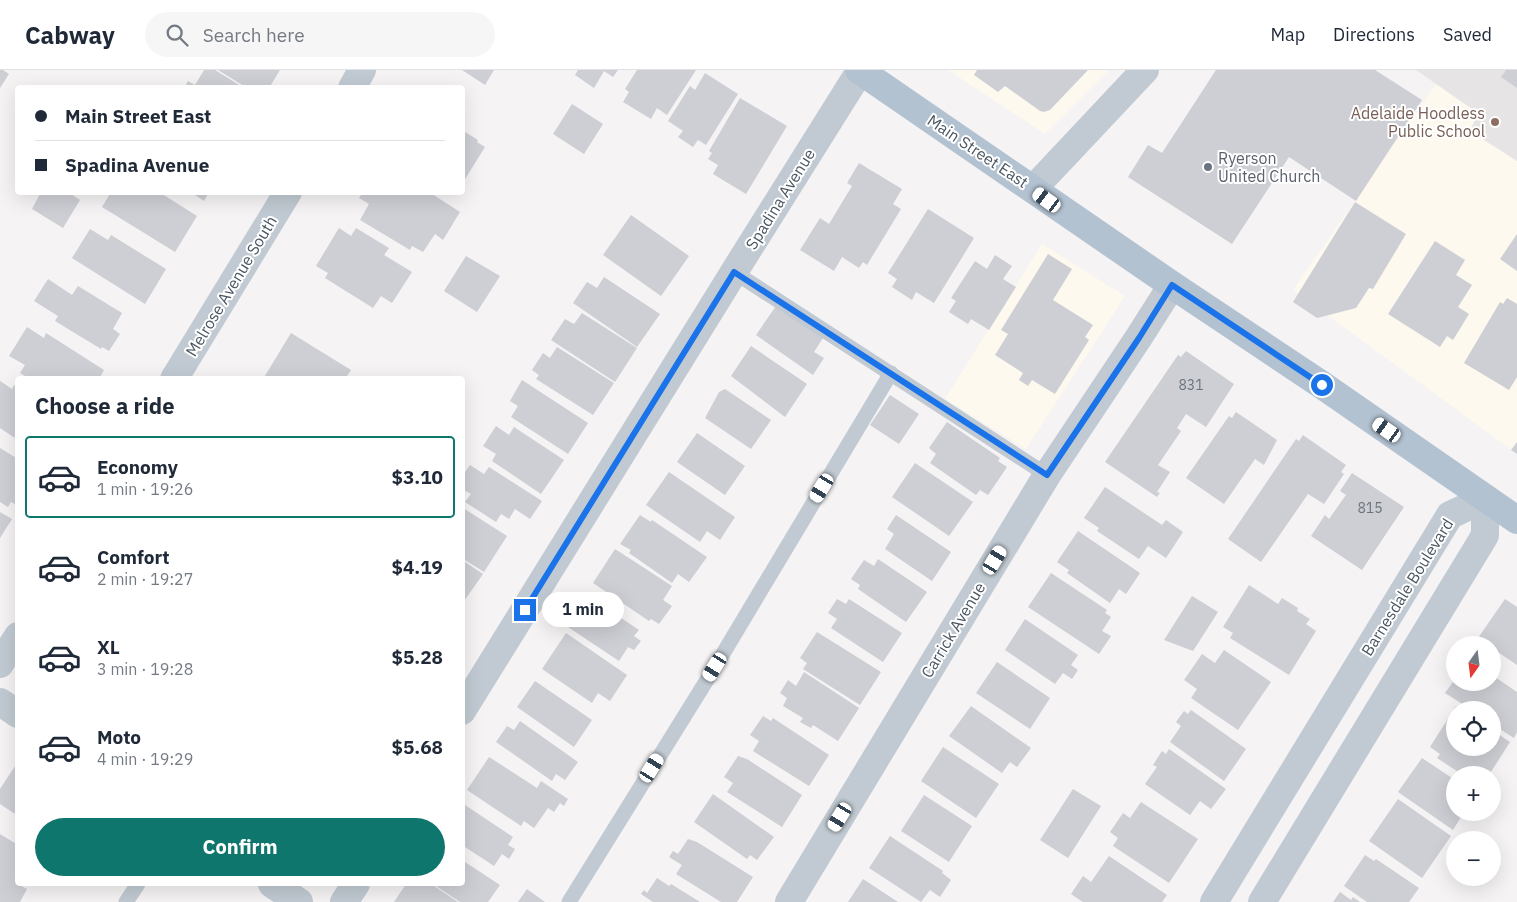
<!DOCTYPE html>
<meta charset="utf-8">
<style>
body{margin:0;font-family:"IBM Plex Sans",sans-serif;background:#f6f6f7;color:#1f2937;height:100vh;display:flex;flex-direction:column;font-size:19px;white-space:nowrap}
*{box-sizing:border-box;margin:0}
p{font-size:16px;color:#747a83}
.icon{flex:none;width:28px;height:28px;fill:none;stroke:currentColor;stroke-width:2;stroke-linecap:round;stroke-linejoin:round}
.map{position:relative;flex:1;overflow:hidden}
.details{position:absolute;left:15px;top:306px;width:450px;height:510px;display:flex;flex-direction:column;background:#fff;border-radius:5px;box-shadow:0 5px 20px #0002}
.details>*{flex:none}
.guide{position:absolute;left:15px;top:15px;width:450px;height:110px;border-radius:5px;box-shadow:0 5px 20px #0002;display:grid;align-content:center;height:110px;padding:0 20px;background:#fff}
.needle{width:32px;rotate:194deg}
.controls{position:absolute;left:1446px;top:566px;display:grid;gap:10px}
.controls a{display:grid;place-items:center;width:55px;height:55px;border-radius:50%;background:#fff;box-shadow:0 5px 20px #0002;font-size:25px}
.end{position:absolute;width:22px;height:22px;margin:-11px;border:6px solid #1a73e8;background:#fff;box-shadow:0 0 0 2px #fff}
.from{border-radius:50%}
.bubble{position:absolute;height:35px;border-radius:18px;background:#fff;box-shadow:0 5px 20px #0002;font-size:16px;font-weight:800;line-height:35px;text-align:center}
.car{position:absolute;width:15px;height:30px;margin:-15px -8px;border-radius:6px;box-shadow:0 0 4px 1px #0007;background:linear-gradient(#fff 24%,#345 0 40%,#fff 0 76%,#345 0 86%,#fff 0)}
.guide b{display:flex;align-items:center;gap:18px;height:48px;font-size:19px}
.guide b+b{border-top:1px solid #e0e1e3}
.guide i{width:12px;height:12px;background:#1f2937}
ul{padding:0;list-style:none}
li{display:flex;align-items:center;gap:15px;height:82px;margin:0 10px 8px;padding:0 10px;border:2px solid transparent;border-radius:5px}
li div{flex:1}
li b{display:block;font-size:19px}
li em{font-style:normal;font-weight:800}
li.selected{border-color:#0f766e}
li>.icon{width:45px;height:45px;stroke-width:1.5}
h2{padding:0 20px;font-size:22px;line-height:60px}
.primary-button{display:flex;gap:10px;margin-top:auto;padding:10px 20px}
.primary-button a{flex:1;height:58px;border-radius:30px;background:#0f766e;color:#fff;font-size:20px;font-weight:800;line-height:58px;text-align:center}
header{display:flex;align-items:center;gap:30px;box-sizing:border-box;height:70px;padding:0 25px;background:#fff;border-bottom:1px solid #e0e1e3}
header strong{font-size:24px}
nav{display:flex;gap:28px;margin-inline-start:auto;font-size:18px}
.search{width:350px;height:45px;background:#f6f6f7;display:flex;align-items:center;gap:12px;box-sizing:border-box;padding:0 18px;border-radius:28px;color:#747a83;font-size:19px}
.map>svg:first-child{display:block}
.commercial{fill:#fdf9ef}
.education{fill:#e6e4e5}
.building{fill:#cdcfd5}
.lines{fill:none;stroke-linecap:round;stroke-linejoin:round}
.service{stroke:#c1cad2;stroke-width:15}
.minor{stroke:#c1cad2;stroke-width:28}
.primary{stroke:#b3c2d1;stroke-width:28}
.route{stroke:#1a73e8;stroke-width:6}
.education-dot{fill:#8d6e63;stroke:#fff;stroke-width:2}
.worship-dot{fill:#6b7280;stroke:#fff;stroke-width:2}
.labels{text-anchor:middle;dominant-baseline:central;stroke-width:4;stroke-linejoin:round;paint-order:stroke}
.number-label{font-size:14px;fill:#6b747e}
.education-label{font-size:16px;fill:#785e54;stroke:#fff;text-anchor:end}
.street-label{font-size:16px;fill:#4a5661;stroke:#fff}
.worship-label{font-size:16px;fill:#5b616d;stroke:#fff;text-anchor:start}
</style>
<header>
<strong>Cabway</strong>
<div class="search"><svg class="icon" aria-label="search" viewBox="0 0 24 24"><circle cx="10" cy="10" r="6"/><path d="M15 15l6 6"/></svg>Search here</div>
<nav><a>Map</a><a>Directions</a><a>Saved</a></nav>
</header>
<div class="map">
<svg width="1517" height="832" viewBox="0 0 1517 832">
<rect width="100%" height="100%" fill="#f5f3f3"/>
<g class="commercial">
<path d="M948 0H1109L1045 64Z"/>
<path d="M1436 14 1478 43 1470 61 1517 91V384L1293 220Z"/>
<path d="M1042 174 1125 226 1026 379 945 329Z"/>
</g>
<path class="education" d="M1416 0H1517V91L1470 61 1478 43Z"/>
<g class="building">
<path d="M0 0H3L9 4 0 18Z"/>
<path d="M204 0H215L244 18H184L188 11 195 15Z"/>
<path d="M218 0H280L269 18 258 16 257 18H247Z"/>
<path d="M462 0H494L485 15Z"/>
<path d="M578 0H618L613 7 604 1 594 18 575 5Z"/>
<path d="M637 0H696L667 45 657 38 651 49 623 32 629 22 625 19Z"/>
<path d="M977 0H1088L1050 40 1044 42 1040 41 1005 16 998 22 974 5Z"/>
<path d="M1216 0H1375L1422 30 1356 131 1289 87 1232 174 1128 107 1148 75 1162 83Z"/>
<path d="M1506 0H1517V18L1501 7Z"/>
<path d="M705 3 738 24 706 75 698 70 693 77 678 67 683 61 668 51 690 16 695 20Z"/>
<path d="M740 28 787 56 746 124 713 104 718 95 708 89 712 83 709 81Z"/>
<path d="M572 34 603 54 584 84 553 64Z"/>
<path d="M462 60 478 70 477 72 485 77 462 114Z"/>
<path d="M859 93 902 119 893 134 901 139 867 195 863 192 859 198 842 187 834 201 800 180 820 148 829 154 852 116 847 113Z"/>
<path d="M41 122H68L80 130 63 158 32 139Z"/>
<path d="M111 122H159L197 146 175 182 102 137Z"/>
<path d="M190 122H209L204 131Z"/>
<path d="M363 122H429L460 142 443 170 435 164 423 182 412 176 410 180 360 150 369 134 359 128Z"/>
<path d="M1355 132 1406 164 1373 219 1369 218 1356 238 1317 248 1293 232Z"/>
<path d="M928 139 974 168 934 233 916 222 912 230 892 217 897 209 888 203Z"/>
<path d="M631 145 689 186 661 226 603 185Z"/>
<path d="M339 158 351 166 356 158 389 178 384 185 412 202 392 233 381 226 373 238 325 208 328 203 316 196Z"/>
<path d="M90 159 108 170 111 165 166 199 145 234 72 188Z"/>
<path d="M1517 164V201L1500 189Z"/>
<path d="M1435 171 1465 190 1456 205 1472 215 1458 237 1469 244 1453 270 1447 266 1440 277 1388 244Z"/>
<path d="M1048 184 1072 199 1053 230 1093 255 1085 267 1089 270 1055 324 1032 310 1028 316 1019 310 1023 303 995 285 1008 264 1001 260Z"/>
<path d="M995 185 1012 196 1003 209 1016 217 989 260 971 249 968 254 949 242 956 231 951 228 975 191 987 199Z"/>
<path d="M466 186 500 206 477 242 444 221Z"/>
<path d="M604 207 660 244 637 277 573 233 587 212 597 218Z"/>
<path d="M48 209 72 225 78 216 122 243 113 259 120 264 109 281 102 277 101 279 55 251 58 246 34 231Z"/>
<path d="M1507 228 1517 234V307L1509 320 1464 293 1500 232 1503 234Z"/>
<path d="M776 236 823 268 814 282 824 288 813 305 756 265Z"/>
<path d="M582 243 637 278 615 312 551 270 565 249 574 254Z"/>
<path d="M27 257 44 268 46 263 104 300 99 309H30L20 303 25 295 9 286Z"/>
<path d="M291 263 351 300 345 309H263Z"/>
<path d="M751 276 807 314 785 347 731 306Z"/>
<path d="M557 277 614 313 593 345 536 309 539 305 532 300 543 283 550 288Z"/>
<path d="M1186 281 1234 314 1206 357 1186 344 1177 358 1181 361 1158 395 1170 402 1157 422 1160 423 1157 427 1105 392 1178 285 1181 287Z"/>
<path d="M522 310 588 353 568 384 511 347 518 336 510 331Z"/>
<path d="M0 311 12 319 14 315 18 317V370L0 358Z"/>
<path d="M725 319 771 350 751 379 705 348 719 322Z"/>
<path d="M890 325 919 344 899 374 870 355Z"/>
<path d="M1236 342 1277 370 1264 395 1255 389 1224 434 1186 408 1229 346 1232 348Z"/>
<path d="M947 352 1000 388 998 391 1007 397 988 425 980 420 976 425 930 393 936 384 929 378Z"/>
<path d="M496 356 509 365 514 357 564 390 541 424 492 391 496 384 483 376Z"/>
<path d="M697 363 745 396 725 425 677 392Z"/>
<path d="M1303 365 1346 395 1341 402 1344 404 1324 434 1308 424 1261 492 1228 469 1296 369 1299 371Z"/>
<path d="M1517 372V384L1511 380Z"/>
<path d="M0 378 18 389V436L11 432 8 437 0 432Z"/>
<path d="M915 393 973 432 949 466 892 427Z"/>
<path d="M470 395 484 404 489 397 542 431 530 449 515 439 509 449 501 444 496 452 465 432 471 424 462 419V406Z"/>
<path d="M669 402 735 447 720 470 707 461 700 472 646 435Z"/>
<path d="M1352 403 1404 437 1362 500 1311 466 1325 445 1329 449 1346 425 1340 421Z"/>
<path d="M1105 417 1162 455 1166 450 1183 462 1166 488 1148 476 1139 489 1097 461 1099 458 1084 448Z"/>
<path d="M463 438 507 466 484 502 462 488Z"/>
<path d="M0 442 12 449 0 468Z"/>
<path d="M640 445 651 452 652 450 707 487 689 512 678 504 672 513 629 483 631 480 620 474Z"/>
<path d="M896 445 951 482 932 511 885 479 894 464 887 459Z"/>
<path d="M1078 461 1140 503 1126 524 1119 519 1110 533 1067 503 1069 500 1057 492Z"/>
<path d="M615 479 672 516 663 530 672 536 659 554 651 549 649 551 593 513Z"/>
<path d="M878 489 927 522 906 552 858 519 860 515 851 509 864 490 874 496Z"/>
<path d="M462 490 483 504 462 534Z"/>
<path d="M1051 503 1107 540 1105 543 1111 547 1102 561 1111 566 1099 584 1028 537Z"/>
<path d="M1249 515 1278 534 1282 528 1298 538 1297 541 1310 549 1306 554 1316 561 1289 605 1230 568 1233 563 1223 557Z"/>
<path d="M586 524 639 560 634 566 641 571 634 580 628 577 619 591 565 555Z"/>
<path d="M1192 526 1218 542 1193 581 1164 570Z"/>
<path d="M837 529 846 534 849 529 902 563 883 592 831 558 837 549 828 543Z"/>
<path d="M1505 529 1517 537V595L1492 578V575H1488L1478 568Z"/>
<path d="M1025 549 1078 585 1071 595 1078 600 1072 609 1063 603 1055 614 1005 580Z"/>
<path d="M817 562 881 602 860 635 803 599 807 593 800 588Z"/>
<path d="M566 563 627 605 610 631 598 623 592 633 542 599Z"/>
<path d="M1224 580 1271 612 1238 660 1191 628 1197 619 1184 610 1202 584 1215 593Z"/>
<path d="M997 592 1050 628 1030 659 976 623Z"/>
<path d="M804 602 859 638 838 671 813 655 811 658 800 652 803 648 783 636 787 628 780 623 788 610 796 616Z"/>
<path d="M1492 605 1517 622V662L1514 668 1492 654V640H1472L1445 623 1455 609V612H1492Z"/>
<path d="M535 611 592 650 574 677 517 637Z"/>
<path d="M971 636 1031 678 1017 697 1010 692 1002 703 949 666Z"/>
<path d="M1456 636 1462 640H1455V678H1492V660L1510 672 1489 705H1463L1437 688 1440 684 1430 677Z"/>
<path d="M1191 640 1246 679 1224 711 1170 672 1181 656 1176 652 1184 641 1188 644Z"/>
<path d="M763 646 771 651 773 648 829 685 809 716 753 681 759 671 750 665Z"/>
<path d="M520 651 578 692 565 710 556 704 552 711 496 672 507 656 514 660Z"/>
<path d="M943 677 999 714 976 748 921 711Z"/>
<path d="M1169 679 1226 719 1211 739 1200 731 1190 745 1145 714 1157 697 1153 695 1162 681 1166 684Z"/>
<path d="M738 686 747 689 802 725 782 757 727 722 733 713 724 707Z"/>
<path d="M489 687 537 718 541 711 568 729 564 736 560 733 554 742 548 738 534 758 524 751 521 756 467 720Z"/>
<path d="M1422 688 1455 710V742H1464L1453 760 1398 722Z"/>
<path d="M15 696 18 698V746L0 734V719Z"/>
<path d="M1073 719 1101 736 1068 788 1040 770Z"/>
<path d="M713 724 774 767 757 790 750 785 747 789 694 752Z"/>
<path d="M924 725 972 756 949 792 901 761Z"/>
<path d="M1398 729 1451 766 1422 808 1369 771Z"/>
<path d="M1141 732 1198 769 1169 813 1113 776 1118 768 1110 762 1123 743 1130 748Z"/>
<path d="M462 733 513 767 508 775 515 779 509 789 502 784 494 796 462 775Z"/>
<path d="M0 764 18 775V799L15 803 18 805V814L27 819 20 832H0Z"/>
<path d="M890 766 943 801 942 803 951 810 940 827 930 820 921 832 869 798Z"/>
<path d="M688 769 697 772 753 807 737 832H721L676 804 682 795 669 787 673 781 678 784Z"/>
<path d="M1365 785 1374 791 1376 789 1419 818 1409 832H1367L1344 816Z"/>
<path d="M1109 786 1167 825 1162 832H1083L1071 824 1083 806 1091 812Z"/>
<path d="M462 790 500 815 488 832H460L433 814H462Z"/>
<path d="M657 808 669 816 671 814 700 832H653L641 824 644 820 647 823Z"/>
<path d="M863 809 898 832H848Z"/>
<path d="M406 814H431L458 832H394Z"/>
<path d="M527 819 545 832H518Z"/>
<path d="M1340 822 1351 830 1353 827 1360 832H1333Z"/>
</g>
<g class="lines">
<g class="service">
<path d="M734 202 1047 405"/>
<path d="M126 832 138 814"/>
<path d="M569 832 715 597 891 303"/>
</g>
<g class="minor">
<path d="M352 18 362 0"/>
<path d="M1033 119 1145 0"/>
<path d="M174 309 288 122"/>
<path d="M0 594 18 566"/>
<path d="M0 632 18 644"/>
<path d="M462 641 734 202 860 1"/>
<path d="M272 814 299 832"/>
<path d="M344 832 356 814"/>
<path d="M789 832 1047 405 1139 267 1172 215"/>
<path d="M1214 832 1450 445 1485 429V465L1481 472 1262 832"/>
</g>
<path class="primary" d="M859 0 1172 215 1322 315 1517 450"/>
</g>
<g class="lines">
<path class="route" d="M525 540 734 202 1047 405 1139 268 1172 215 1322 315"/>
</g>
<circle class="education-dot" cx="1495" cy="52" r="5"/>
<circle class="worship-dot" cx="1208" cy="97" r="5"/>
<g class="labels">
<g class="number-label">
<text x="1191" y="315">831</text>
<text x="1370" y="438">815</text>
</g>
<g class="education-label">
<text x="1485" y="43">Adelaide Hoodless<tspan x="1485" dy="18">Public School</tspan></text>
</g>
<g class="street-label">
<text transform="translate(978 81) rotate(34)">Main Street East</text>
<text transform="translate(780 129) rotate(-58)">Spadina Avenue</text>
<text transform="translate(231 216) rotate(-59)">Melrose Avenue South</text>
<text transform="translate(1407 517) rotate(-58)">Barnesdale Boulevard</text>
<text transform="translate(953 560) rotate(-59)">Carrick Avenue</text>
</g>
<g class="worship-label">
<text x="1218" y="88">Ryerson<tspan x="1218" dy="18">United Church</tspan></text>
</g>
</g>
</svg>
<div class="controls">
<a><svg class="needle" viewBox="-14 -14 28 28"><path d="M0-13l5 13h-10z" fill="#e53935"/><path d="M0 13l5-13h-10z" fill="#747a83"/></svg></a>
<a><svg class="icon" aria-label="locate" viewBox="0 0 24 24"><circle cx="12" cy="12" r="6"/><path d="M12 2v4M12 18v4M2 12h4M18 12h4"/></svg></a>
<a>+</a>
<a>−</a>
</div>
<i class="end from" style="left:1322px;top:315px"></i>
<i class="end" style="left:525px;top:540px"></i>
<div class="bubble" style="left:542px;top:522px;width:82px">1 min</div>
<i class="car" style="left:1047px;top:130px;rotate:306deg"></i>
<i class="car" style="left:1387px;top:360px;rotate:305deg"></i>
<i class="car" style="left:822px;top:418px;rotate:211deg"></i>
<i class="car" style="left:995px;top:490px;rotate:31deg"></i>
<i class="car" style="left:715px;top:597px;rotate:212deg"></i>
<i class="car" style="left:652px;top:698px;rotate:32deg"></i>
<i class="car" style="left:840px;top:747px;rotate:211deg"></i>
<div class="guide">
<b><i class="from"></i>Main Street East</b>
<b><i></i>Spadina Avenue</b>
</div>
<section class="details">
<h2>Choose a ride</h2>
<ul>
<li class="selected"><svg class="icon" aria-label="car" viewBox="0 0 24 24"><path d="M5 17H2v-5l4-1 3-4h7l3 4 3 1v5h-3M9 17h6M6 11h13"/><circle cx="7" cy="17" r="2"/><circle cx="17" cy="17" r="2"/></svg><div><b>Economy</b><p>1 min · 19:26</p></div><em>$3.10</em></li>
<li><svg class="icon" aria-label="car" viewBox="0 0 24 24"><path d="M5 17H2v-5l4-1 3-4h7l3 4 3 1v5h-3M9 17h6M6 11h13"/><circle cx="7" cy="17" r="2"/><circle cx="17" cy="17" r="2"/></svg><div><b>Comfort</b><p>2 min · 19:27</p></div><em>$4.19</em></li>
<li><svg class="icon" aria-label="car" viewBox="0 0 24 24"><path d="M5 17H2v-5l4-1 3-4h7l3 4 3 1v5h-3M9 17h6M6 11h13"/><circle cx="7" cy="17" r="2"/><circle cx="17" cy="17" r="2"/></svg><div><b>XL</b><p>3 min · 19:28</p></div><em>$5.28</em></li>
<li><svg class="icon" aria-label="car" viewBox="0 0 24 24"><path d="M5 17H2v-5l4-1 3-4h7l3 4 3 1v5h-3M9 17h6M6 11h13"/><circle cx="7" cy="17" r="2"/><circle cx="17" cy="17" r="2"/></svg><div><b>Moto</b><p>4 min · 19:29</p></div><em>$5.68</em></li>
</ul>
<div class="primary-button"><a>Confirm</a></div>
</section>
</div>
